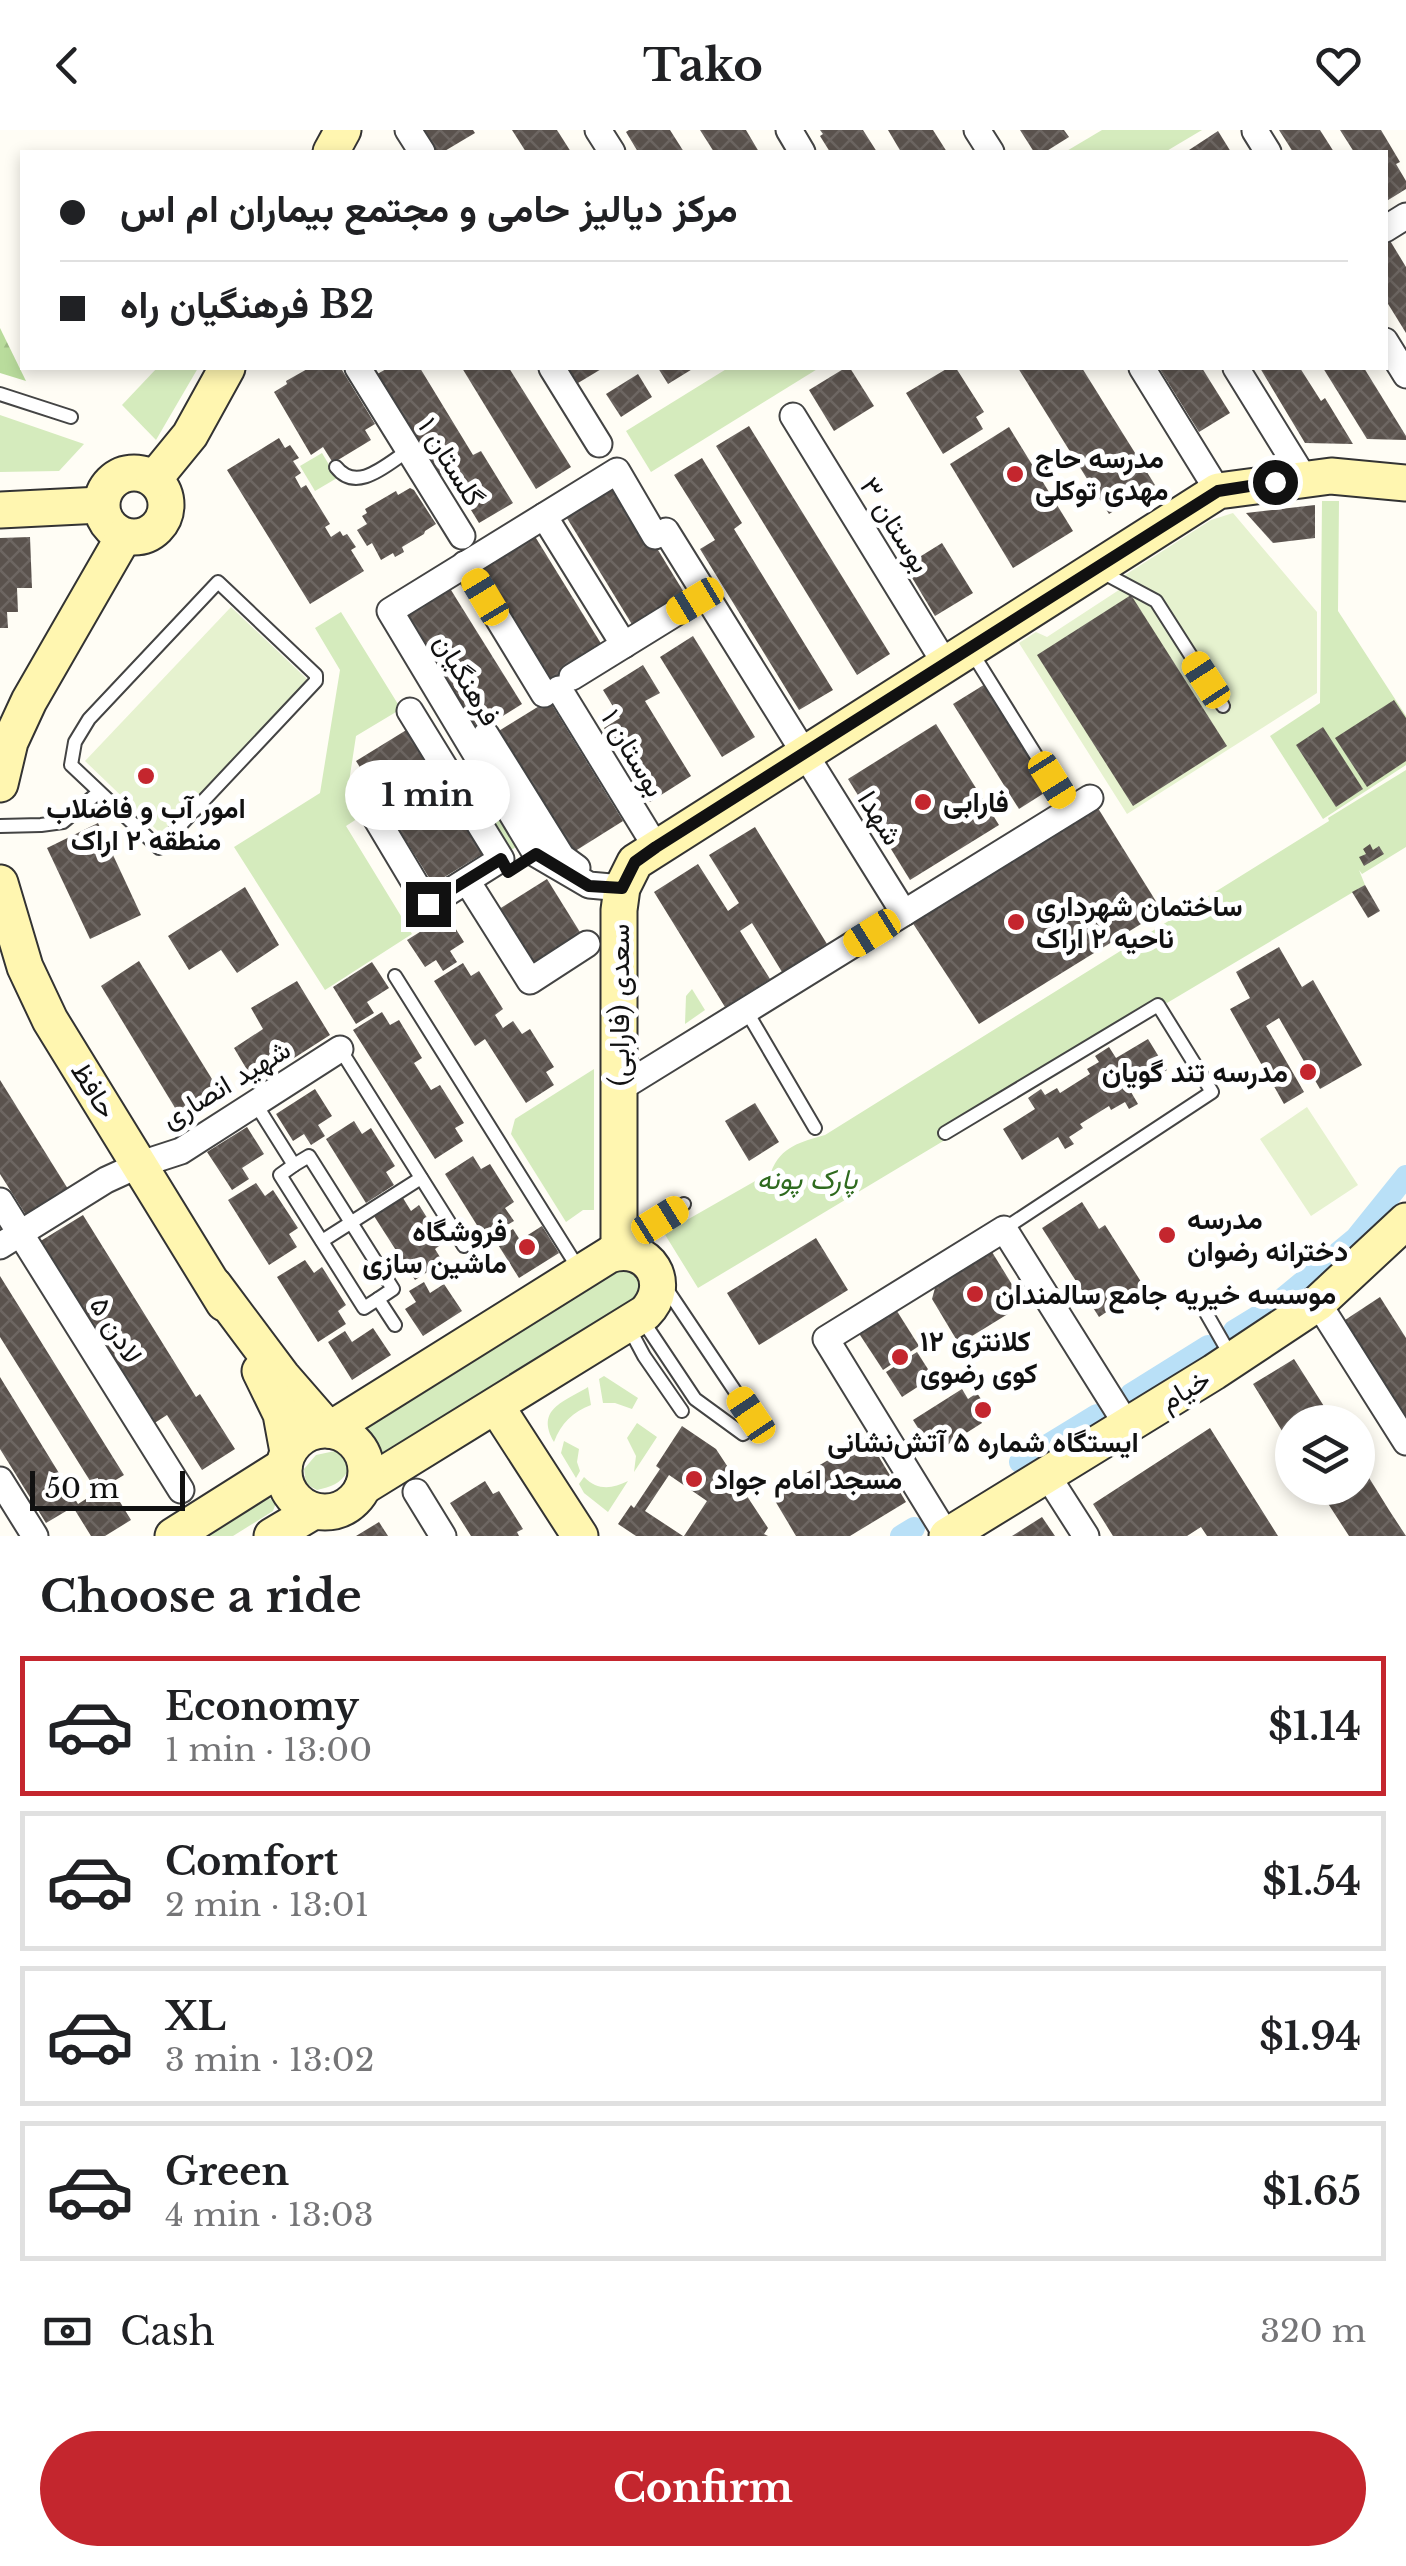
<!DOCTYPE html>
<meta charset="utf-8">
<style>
body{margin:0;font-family:"Libre Baskerville",Vazirmatn,serif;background:#f6f6f6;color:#202124;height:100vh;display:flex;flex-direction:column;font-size:38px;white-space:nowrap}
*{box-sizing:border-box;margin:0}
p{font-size:32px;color:#757577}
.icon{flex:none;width:55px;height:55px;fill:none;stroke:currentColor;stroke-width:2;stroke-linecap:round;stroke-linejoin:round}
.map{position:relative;height:1406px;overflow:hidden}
.panel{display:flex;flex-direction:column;background:#fff;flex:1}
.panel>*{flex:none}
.top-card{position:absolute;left:20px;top:20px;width:1368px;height:220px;border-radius:0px;box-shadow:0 5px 15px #0003;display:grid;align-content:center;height:220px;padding:0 40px;background:#fff}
.controls{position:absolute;left:1275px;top:1275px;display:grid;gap:20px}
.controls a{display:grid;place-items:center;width:100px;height:100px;border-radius:50%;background:#fff;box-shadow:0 5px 15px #0003;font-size:50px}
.scale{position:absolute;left:30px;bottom:25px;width:155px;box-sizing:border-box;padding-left:10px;border:5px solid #111;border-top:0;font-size:28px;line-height:35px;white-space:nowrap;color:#111;-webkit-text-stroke:8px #fff;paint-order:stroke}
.end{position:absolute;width:45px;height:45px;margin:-22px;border:12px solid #111;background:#fff;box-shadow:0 0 0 5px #fff}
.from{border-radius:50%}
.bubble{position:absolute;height:70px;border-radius:35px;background:#fff;box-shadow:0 5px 15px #0003;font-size:32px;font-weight:700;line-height:70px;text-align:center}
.car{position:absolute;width:30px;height:60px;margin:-30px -15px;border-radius:12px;box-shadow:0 0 8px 2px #0007;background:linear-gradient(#f5c518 24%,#345 0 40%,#f5c518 0 76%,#345 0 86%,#f5c518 0)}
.top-card b{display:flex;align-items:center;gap:35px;height:95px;font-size:38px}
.top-card b+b{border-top:2px solid #e0e0e0}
.top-card i{width:25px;height:25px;background:#202124}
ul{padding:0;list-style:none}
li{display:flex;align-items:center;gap:30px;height:140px;margin:0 20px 15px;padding:0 20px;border:5px solid #e0e0e0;border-radius:0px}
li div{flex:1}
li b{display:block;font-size:38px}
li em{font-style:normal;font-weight:700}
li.active{border-color:#c4262e}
li>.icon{width:90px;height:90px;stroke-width:1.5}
h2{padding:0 40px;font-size:45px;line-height:120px}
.pay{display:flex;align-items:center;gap:25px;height:110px;padding:0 40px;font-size:38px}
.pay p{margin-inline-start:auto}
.action{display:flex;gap:20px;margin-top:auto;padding:20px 40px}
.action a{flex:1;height:115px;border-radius:60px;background:#c4262e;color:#fff;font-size:40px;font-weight:700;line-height:115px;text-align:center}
header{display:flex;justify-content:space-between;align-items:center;height:130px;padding:0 40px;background:#fff;font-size:45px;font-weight:700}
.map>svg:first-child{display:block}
.grass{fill:#d5ebbd}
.forest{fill:url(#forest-firs)}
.pitch{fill:#e6f2cf}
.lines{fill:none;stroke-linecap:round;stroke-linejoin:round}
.canal{stroke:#b9e0f7;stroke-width:22}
.building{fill:url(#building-cross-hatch)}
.lane-casing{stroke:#444;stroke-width:16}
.street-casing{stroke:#444;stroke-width:29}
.secondary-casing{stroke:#333;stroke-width:39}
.lane{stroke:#fff;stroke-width:12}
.street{stroke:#fff;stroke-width:25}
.secondary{stroke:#fff6b0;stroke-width:35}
.route{stroke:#111;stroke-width:12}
.poi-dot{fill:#c4262e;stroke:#fff;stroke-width:4}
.labels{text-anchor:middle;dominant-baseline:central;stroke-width:10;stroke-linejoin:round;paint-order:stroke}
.poi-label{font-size:28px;font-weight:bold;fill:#111;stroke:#fff;text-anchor:start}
.street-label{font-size:28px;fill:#111;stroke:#fff}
.park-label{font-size:28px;font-style:italic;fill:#2f6b1f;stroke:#fff}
</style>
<header><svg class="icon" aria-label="back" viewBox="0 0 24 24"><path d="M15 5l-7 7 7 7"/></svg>Tako<svg class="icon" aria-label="heart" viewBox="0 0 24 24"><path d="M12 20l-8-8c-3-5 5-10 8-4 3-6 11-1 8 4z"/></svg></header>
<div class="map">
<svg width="1406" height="1406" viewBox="0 0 1406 1406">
<defs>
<pattern id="forest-firs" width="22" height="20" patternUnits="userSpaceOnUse" patternTransform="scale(2.5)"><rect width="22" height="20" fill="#b9dc9c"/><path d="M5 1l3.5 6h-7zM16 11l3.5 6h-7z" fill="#9ebc85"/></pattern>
<pattern id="building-cross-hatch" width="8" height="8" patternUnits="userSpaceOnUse" patternTransform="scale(2.5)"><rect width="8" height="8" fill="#5a524d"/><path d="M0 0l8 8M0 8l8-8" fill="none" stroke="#6d6662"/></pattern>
</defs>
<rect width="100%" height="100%" fill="#fffdf5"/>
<g class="grass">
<path d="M1102 0H1202L1165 22H1065Z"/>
<path d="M157 238H198L156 310 122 275Z"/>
<path d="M728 238H819L651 342 626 301Z"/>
<path d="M0 285 84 314 59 341 0 342Z"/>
<path d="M322 323 337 348 315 361 300 336Z"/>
<path d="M1322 371H1339L1338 481 1406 586V635L1323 689 1270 606 1320 573Z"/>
<path d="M341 482 401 579 356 606 349 652 366 683 346 696 412 804 325 860 234 717 320 663 340 540 315 498Z"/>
<path d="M1406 640V717L1362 744 1359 740 1365 755 1167 873 1157 867 952 997 955 1004 698 1158 664 1103 771 1042C781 1016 801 1012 825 1005L1329 691 1328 688Z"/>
<path d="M473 641 519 715 508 722 462 647Z"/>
<path d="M692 859 705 880 685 894 686 866Z"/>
<path d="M594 939V1080H583L566 1092 511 1004 515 989Z"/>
<path d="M614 1135 636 1136 647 1162 387 1325C372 1320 366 1310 368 1295Z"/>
<path d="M604 1246 638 1268 632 1279 615 1273H603L599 1249Z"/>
<path d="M588 1257 591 1275C573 1282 561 1293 554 1312 535 1279 564 1272 588 1257Z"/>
<path d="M637 1293 657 1307 634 1342 636 1326 627 1308Z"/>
<path d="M564 1311 579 1319 577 1332 580 1341 576 1348 561 1323Z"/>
<path d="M335 1321 345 1328 348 1341C340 1354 331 1357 317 1360L306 1354 304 1339 316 1325Z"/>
<path d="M584 1347C598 1361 612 1359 628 1351L608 1382 584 1363 579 1354Z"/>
<path d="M269 1368 276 1373 273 1381 233 1406H207Z"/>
</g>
<path class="forest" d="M0 198 26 251 0 243Z"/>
<g class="pitch">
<path d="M1233 383 1317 482V563L1127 684 1019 513 1036 502 1047 507 1122 458V447L1211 390Z"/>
<path d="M231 477 308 550 162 705 85 631Z"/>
<path d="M1307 977 1358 1055 1311 1086 1260 1009Z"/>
</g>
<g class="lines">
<g class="canal">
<path d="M1234 1201 1270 1179 1356 1108 1406 1046"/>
<path d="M1131 1264 1208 1216"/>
<path d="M1020 1332 1097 1285"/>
<path d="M901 1406 914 1398"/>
</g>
</g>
<g class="building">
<path d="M424 0H473L475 3 443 22H437Z"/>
<path d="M512 0H557L571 22H526Z"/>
<path d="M629 0H670L684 22H638L626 2Z"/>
<path d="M700 0H746L759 22H714Z"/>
<path d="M820 0H863L877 22H830L820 6 823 4Z"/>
<path d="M888 0H933L947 22H901Z"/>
<path d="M1020 0H1064L1069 7 1045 22H1034Z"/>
<path d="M1279 0H1320L1334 22H1293Z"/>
<path d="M1340 0H1381L1400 32 1396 34 1406 51V59L1385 72V22H1354Z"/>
<path d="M1218 1 1231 22H1191L1189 20Z"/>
<path d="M1389 109 1406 137V203L1385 169V111Z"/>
<path d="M309 238H338L342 240 375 294 365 300 371 310 333 333 323 317 311 325 274 262 287 254 286 251Z"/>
<path d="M388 238H420L473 325 481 321 513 373 479 393 447 341 433 350 370 248Z"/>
<path d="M462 238H509L571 337 536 359Z"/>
<path d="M568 238H603L578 253Z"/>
<path d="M658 238H694L668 254Z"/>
<path d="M845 238H850L874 276 834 301 809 260Z"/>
<path d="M948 238H956L984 282 976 287 983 299 943 324 906 263Z"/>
<path d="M1018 238H1082L1155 355 1109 384Z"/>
<path d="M1159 238H1202L1230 283 1199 302Z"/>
<path d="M1260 238H1300L1321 271 1325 268 1353 314 1305 313Z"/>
<path d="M1323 238H1364L1406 306V310L1367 309Z"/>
<path d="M638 244 652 267 621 287 606 264Z"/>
<path d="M749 296 890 524 857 545 716 316Z"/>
<path d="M1009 297 1073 401 1013 438 950 334Z"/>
<path d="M279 308 285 318 290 315 299 328 293 331 301 343 295 347 301 358 306 355 330 394 325 397 331 407 340 401 343 406 347 404 356 417 351 420 364 441 310 474 227 340Z"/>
<path d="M702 328 742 393 734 399 833 560 799 580 700 419 715 410 674 345Z"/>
<path d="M614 348 688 469 636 501 562 380Z"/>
<path d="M410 358 414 360 436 394 425 401 424 404 402 417 404 422 395 427 393 423 381 430 372 413 367 416 357 400 367 394 362 386 367 383 365 379 396 361 398 365Z"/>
<path d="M1315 375V408L1273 413 1246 383Z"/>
<path d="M531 400 605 520 553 552 479 432Z"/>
<path d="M30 407 32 458H17L18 482H7L8 498H0V408Z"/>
<path d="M942 413 973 463 935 486 905 436Z"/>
<path d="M446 452 522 574 474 604 398 482Z"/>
<path d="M1131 465 1227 616 1133 676 1037 525Z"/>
<path d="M693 506 755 607 722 627 660 527Z"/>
<path d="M643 535 660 563 645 571 691 646 650 672 604 598 620 588 603 560Z"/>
<path d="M987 553 1052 658 1019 679 953 574Z"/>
<path d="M549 570 623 691 572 723 497 602Z"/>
<path d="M1394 570 1406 588V631L1367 657 1335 608Z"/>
<path d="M936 594 999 695 910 750 848 649Z"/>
<path d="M1323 597 1363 659 1336 677 1296 615Z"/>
<path d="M408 599 484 723 433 754 356 631Z"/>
<path d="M1096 675 1162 781 979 894 910 789Z"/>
<path d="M98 693 141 785 90 809 47 718Z"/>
<path d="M755 697 827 814 782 842 752 793 740 801 770 849 725 877 654 762 698 734 728 781 739 773 709 725Z"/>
<path d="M1370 714 1373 720 1379 716 1384 724 1364 736 1359 727 1366 724 1363 719Z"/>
<path d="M547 749 583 807 532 839 496 781Z"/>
<path d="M1365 755 1380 781 1368 788 1352 762Z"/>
<path d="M245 757 279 815 237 843 221 820 189 840 168 806Z"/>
<path d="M447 785 464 812 450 821 457 832 443 841 436 830 425 837 407 810Z"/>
<path d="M1279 817 1302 857 1313 850 1362 935 1320 959 1279 888 1266 896 1304 962 1284 974 1230 879 1250 868 1236 842Z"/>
<path d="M139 831 220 962 180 986 101 856Z"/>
<path d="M372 832 389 858 367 872 374 883 356 894 333 857Z"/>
<path d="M463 833 471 846 479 841 503 879 495 885 503 898 513 891 522 904 530 899 554 937 546 942 554 955 526 973 485 909 475 916 434 851Z"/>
<path d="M297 851 330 905 255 953 234 918 263 899 251 878Z"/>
<path d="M382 882 390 895 399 890 422 928 414 933 431 960 440 955 464 993 455 998 463 1011 435 1029 353 900Z"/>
<path d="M1148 909 1167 940 1131 962 1138 974 1129 979 1125 972 1111 980 1109 976 1080 994 1083 998 1069 1007 1074 1014 1065 1019 1058 1007 1022 1030 1003 999 1035 979 1028 968 1041 959 1045 965 1057 958 1060 963 1090 944 1087 939 1099 932 1095 926 1109 917 1116 928Z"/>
<path d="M0 950 68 1059 26 1085 0 1044Z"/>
<path d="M315 959 332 986 318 995 325 1006 311 1015 304 1004 293 1011 276 984Z"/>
<path d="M755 973 779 1012 749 1031 725 991Z"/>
<path d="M354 991 362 1004 371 998 395 1036 386 1042 394 1055 366 1073 326 1009Z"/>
<path d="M247 997 264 1024 242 1038 249 1049 232 1060 207 1022Z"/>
<path d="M473 1026 481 1039 490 1034 514 1072 505 1078 514 1091 485 1108 445 1044Z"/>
<path d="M256 1053 265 1066 273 1060 298 1098 289 1104 297 1117 269 1135 228 1070Z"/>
<path d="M403 1068 411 1081 419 1075 443 1113 435 1119 443 1132 415 1150 374 1086Z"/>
<path d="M1082 1072 1099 1099 1105 1095 1145 1158 1113 1182 1111 1179 1099 1187 1042 1098Z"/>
<path d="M83 1085 196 1267 200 1264 235 1319 202 1340 167 1285 153 1294 39 1112Z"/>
<path d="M542 1096 559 1123 519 1148 495 1110 513 1099 520 1110Z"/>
<path d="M816 1108 848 1160 759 1215 727 1163Z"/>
<path d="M992 1122 1024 1174 959 1214 932 1169 935 1158Z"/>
<path d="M305 1130 314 1143 322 1137 346 1175 338 1181 346 1194 318 1212 277 1147Z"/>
<path d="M0 1146 124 1345 109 1354 131 1390 105 1406H91L73 1377 46 1393 0 1319V1247L78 1374 97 1362 0 1207Z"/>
<path d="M424 1152 430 1163 444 1154 462 1181 423 1206 405 1179 416 1172 409 1161Z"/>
<path d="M1380 1167 1406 1208V1300L1339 1194Z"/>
<path d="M895 1178 919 1216 883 1240 858 1202Z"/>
<path d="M373 1198 391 1225 352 1250 328 1212 345 1201 352 1212Z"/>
<path d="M917 1222 933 1247 902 1267 886 1242Z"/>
<path d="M1294 1229 1334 1292H1292V1317L1253 1254Z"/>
<path d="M962 1259 968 1269 977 1263 987 1278 977 1285 982 1293 941 1319 930 1302 923 1306 913 1290Z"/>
<path d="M682 1296 716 1319 768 1398 764 1404 768 1406H684L707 1371 669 1345 645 1381 683 1406H636L618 1394 631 1375 634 1378 660 1339 656 1336Z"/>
<path d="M1210 1298 1278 1406H1207L1201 1397 1187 1406H1113L1093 1374Z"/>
<path d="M867 1307 906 1372 850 1406H796L771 1364Z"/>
<path d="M1358 1330 1389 1380 1406 1406H1349L1318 1358H1358Z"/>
<path d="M485 1351 493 1364 499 1361 523 1399 517 1402 519 1406H471L450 1373Z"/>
<path d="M1042 1387 1055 1406H1012Z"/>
<path d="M379 1392 388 1406H356Z"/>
</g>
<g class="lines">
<g class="lane-casing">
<g id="lane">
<path d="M0 264 71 287"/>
<path d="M336 337C357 364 387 334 409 320"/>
<path d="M1098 440 1156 471 1223 576"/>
<path d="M218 452 316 545V551L159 718 71 635 75 612 89 589Z"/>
<path d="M971 521 1070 680"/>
<path d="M0 696 41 695 63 692 99 662"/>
<path d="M395 846 580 1141"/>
<path d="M747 882 815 998"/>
<path d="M340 919 464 1116"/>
<path d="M255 973 294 1035 309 1026 393 1159 378 1169"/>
<path d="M945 1003 1158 875 1212 962 1004 1099"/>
<path d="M294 1035 280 1045 364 1178 378 1169 395 1195"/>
<path d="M322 1111 421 1048"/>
<path d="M625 1116 635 1105 684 1074"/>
<path d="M1205 1181 1232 1228"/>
<path d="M641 1188 695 1269 743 1304 754 1297 751 1285 666 1158"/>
<path d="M628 1196 644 1226 682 1281"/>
</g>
</g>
<g class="street-casing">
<g id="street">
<path d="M408 0 422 22"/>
<path d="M598 0 612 22"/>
<path d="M789 0 802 22"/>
<path d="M977 0 991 22"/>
<path d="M1255 1 1268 22"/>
<path d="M1385 99 1406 86"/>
<path d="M1385 211 1406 245"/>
<path d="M358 238 462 406"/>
<path d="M552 238 599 314"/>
<path d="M1142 238 1218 361"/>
<path d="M1236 238 1304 348"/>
<path d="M793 286 946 535"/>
<path d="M544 386 624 515"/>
<path d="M666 401 904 783"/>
<path d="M465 434 544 564"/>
<path d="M572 547 695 471"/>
<path d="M559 559 656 717"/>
<path d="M486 605 562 727 577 738"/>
<path d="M373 683 428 775 501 729 410 581"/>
<path d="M467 751 530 851 587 814"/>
<path d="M622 758 589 755 536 724 390 481 617 341 655 406"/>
<path d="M619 959 1090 668"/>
<path d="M0 1071 181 1360"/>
<path d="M0 1116 106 1050 141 1034 181 1021 340 919"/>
<path d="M1318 1173 1406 1312"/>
<path d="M1047 1345 1086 1406"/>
<path d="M0 1350 35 1406"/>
<path d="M416 1362 443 1406"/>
<path d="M947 1406 826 1209 1004 1099 1127 1295"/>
</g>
</g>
<g class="secondary-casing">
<g id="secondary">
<path d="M331 22 343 0"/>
<circle cx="134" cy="375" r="32"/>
<path d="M154 349 190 305 227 238"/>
<path d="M0 380 101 375"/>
<path d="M0 654 10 612 29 571 124 406"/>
<path d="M0 753 25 837 50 890 224 1173"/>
<path d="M619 1122V780L622 758 635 732 1218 361 1331 346 1406 353"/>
<path d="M214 1155 282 1246 329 1300 609 1125C649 1112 674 1154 645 1183L363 1357"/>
<path d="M260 1241 281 1284 288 1322"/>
<path d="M496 1276 580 1406"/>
<circle cx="325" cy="1341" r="41"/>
<path d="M173 1406 284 1336"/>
<path d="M272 1406 314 1381"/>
<path d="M947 1406 1214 1242 1318 1173 1406 1091"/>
</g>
</g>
<use href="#lane" class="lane"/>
<use href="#street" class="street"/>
<use href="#secondary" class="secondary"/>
</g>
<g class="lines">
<path class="route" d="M428 774 501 729 508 742 536 724 589 756 622 758 635 732 656 717 1218 361 1275 352"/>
</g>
<g class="poi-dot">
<circle cx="1015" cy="344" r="10"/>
<circle cx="146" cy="646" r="10"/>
<circle cx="923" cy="672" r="10"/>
<circle cx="1016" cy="792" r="10"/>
<circle cx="1308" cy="942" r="10"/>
<circle cx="1167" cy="1105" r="10"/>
<circle cx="527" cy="1117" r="10"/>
<circle cx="975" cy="1164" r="10"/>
<circle cx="900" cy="1227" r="10"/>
<circle cx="983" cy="1280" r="10"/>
<circle cx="694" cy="1349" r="10"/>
</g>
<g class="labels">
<g class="poi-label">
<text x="1035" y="328">مدرسه حاج<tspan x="1035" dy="32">مهدی توکلی</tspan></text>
<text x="943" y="672">فارابی</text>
<text x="146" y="678" text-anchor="middle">امور آب و فاضلاب<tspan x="146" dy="32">منطقه ۲ اراک</tspan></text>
<text x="1036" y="776">ساختمان شهرداری<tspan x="1036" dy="32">ناحیه ۲ اراک</tspan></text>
<text x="1288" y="942" text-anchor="end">مدرسه تند گویان</text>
<text x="1187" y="1089">مدرسه<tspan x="1187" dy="32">دخترانه رضوان</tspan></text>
<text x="507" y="1101" text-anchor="end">فروشگاه<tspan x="507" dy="32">ماشین سازی</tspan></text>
<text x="995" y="1164">موسسه خیریه جامع سالمندان</text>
<text x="920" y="1211">کلانتری ۱۲<tspan x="920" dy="32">کوی رضوی</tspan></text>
<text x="983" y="1312" text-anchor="middle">ایستگاه شماره ۵ آتش‌نشانی</text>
<text x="714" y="1349">مسجد امام جواد</text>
</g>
<g class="street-label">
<text transform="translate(451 332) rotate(58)">گلستان ۱</text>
<text transform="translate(895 395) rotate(58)">بوستان ۳</text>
<text transform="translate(467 550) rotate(59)">فرهنگیان</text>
<text transform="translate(633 623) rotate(59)">بوستان ۱</text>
<text transform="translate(880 688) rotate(58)">شهدا</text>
<text transform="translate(619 875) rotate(-90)">سعدی (فارابی)</text>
<text transform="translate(226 954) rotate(-31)">شهید انصاری</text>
<text transform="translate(94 960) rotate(58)">حافظ</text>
<text transform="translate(116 1200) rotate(58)">لادن ۵</text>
<text transform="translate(1185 1260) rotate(-31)">خیام</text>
</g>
<g class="park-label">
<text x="807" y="1049">پارک پونه</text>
</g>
</g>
</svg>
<div class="controls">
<a><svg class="icon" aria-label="layers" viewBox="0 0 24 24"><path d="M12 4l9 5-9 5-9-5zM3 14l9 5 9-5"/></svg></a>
</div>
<div class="scale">50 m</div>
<i class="end from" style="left:1275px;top:352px"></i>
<i class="end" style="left:428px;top:774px"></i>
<div class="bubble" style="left:345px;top:630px;width:165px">1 min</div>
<i class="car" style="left:485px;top:467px;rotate:329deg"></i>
<i class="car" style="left:695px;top:471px;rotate:239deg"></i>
<i class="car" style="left:1206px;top:550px;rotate:327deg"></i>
<i class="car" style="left:1052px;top:650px;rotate:148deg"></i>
<i class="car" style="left:872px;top:803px;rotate:238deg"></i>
<i class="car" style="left:660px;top:1090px;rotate:58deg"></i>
<i class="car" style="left:751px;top:1285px;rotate:326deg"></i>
<div class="top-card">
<b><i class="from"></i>مرکز دیالیز حامی و مجتمع بیماران ام اس</b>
<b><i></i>فرهنگیان راه B2</b>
</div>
</div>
<section class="panel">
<h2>Choose a ride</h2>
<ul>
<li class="active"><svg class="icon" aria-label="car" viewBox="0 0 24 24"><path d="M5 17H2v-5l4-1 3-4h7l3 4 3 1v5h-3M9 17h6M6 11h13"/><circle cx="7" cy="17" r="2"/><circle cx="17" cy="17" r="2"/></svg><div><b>Economy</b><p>1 min · 13:00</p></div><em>$1.14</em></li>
<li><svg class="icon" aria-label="car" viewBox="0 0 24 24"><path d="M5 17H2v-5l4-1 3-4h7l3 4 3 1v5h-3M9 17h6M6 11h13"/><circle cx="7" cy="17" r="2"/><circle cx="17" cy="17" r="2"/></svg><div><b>Comfort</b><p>2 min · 13:01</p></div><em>$1.54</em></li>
<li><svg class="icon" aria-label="car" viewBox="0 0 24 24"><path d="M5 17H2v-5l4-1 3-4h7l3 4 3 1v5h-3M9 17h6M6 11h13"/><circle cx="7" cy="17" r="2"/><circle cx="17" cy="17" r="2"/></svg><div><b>XL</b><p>3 min · 13:02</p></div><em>$1.94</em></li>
<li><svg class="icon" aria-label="car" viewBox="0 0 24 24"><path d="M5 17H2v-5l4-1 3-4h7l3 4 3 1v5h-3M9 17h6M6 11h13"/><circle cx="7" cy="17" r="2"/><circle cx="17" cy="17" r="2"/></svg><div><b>Green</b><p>4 min · 13:03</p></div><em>$1.65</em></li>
</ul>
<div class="pay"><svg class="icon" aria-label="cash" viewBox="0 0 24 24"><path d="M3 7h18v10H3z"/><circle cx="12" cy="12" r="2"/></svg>Cash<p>320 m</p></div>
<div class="action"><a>Confirm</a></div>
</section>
